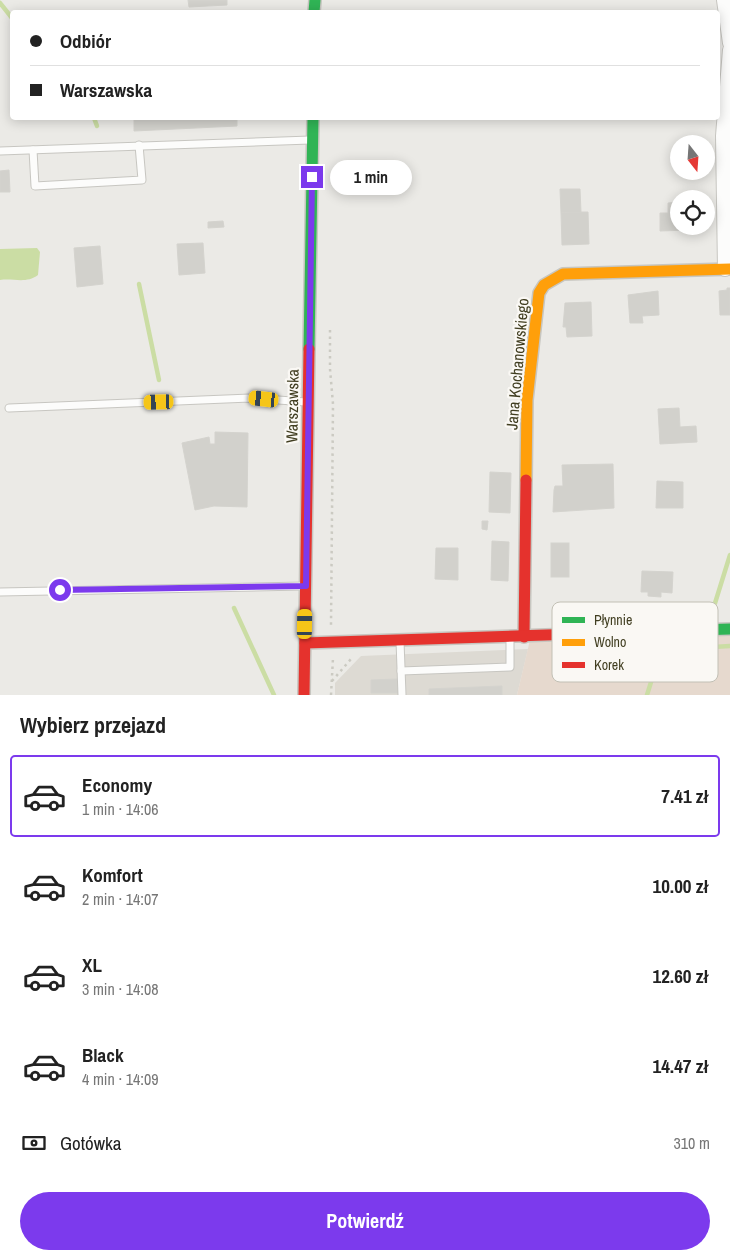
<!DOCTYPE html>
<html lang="pl">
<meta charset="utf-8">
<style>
body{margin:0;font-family:"Archivo Narrow",sans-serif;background:#f6f6f6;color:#222;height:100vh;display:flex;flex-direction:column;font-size:19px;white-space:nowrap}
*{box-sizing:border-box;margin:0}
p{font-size:16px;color:#767676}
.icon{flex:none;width:28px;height:28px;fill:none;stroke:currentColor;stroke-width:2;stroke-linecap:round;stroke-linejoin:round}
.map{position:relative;height:695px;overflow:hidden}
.sheet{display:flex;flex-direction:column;background:#fff;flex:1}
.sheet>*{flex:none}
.hud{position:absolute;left:10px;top:10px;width:710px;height:110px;border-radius:5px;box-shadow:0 2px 12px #0003;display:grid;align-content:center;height:110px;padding:0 20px;background:#fff}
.needle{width:32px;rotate:163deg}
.controls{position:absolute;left:670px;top:135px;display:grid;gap:10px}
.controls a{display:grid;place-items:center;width:45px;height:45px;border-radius:50%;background:#fff;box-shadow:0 2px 12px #0003;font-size:25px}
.end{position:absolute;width:22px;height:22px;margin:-11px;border:6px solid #7c3aed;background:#fff;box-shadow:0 0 0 2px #fff}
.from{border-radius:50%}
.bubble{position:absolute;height:35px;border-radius:18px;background:#fff;box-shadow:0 2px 12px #0003;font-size:16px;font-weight:800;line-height:35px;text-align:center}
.car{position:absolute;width:15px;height:30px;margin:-15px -8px;border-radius:6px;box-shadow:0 0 4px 1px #0007;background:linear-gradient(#f5c518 24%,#345 0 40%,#f5c518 0 76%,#345 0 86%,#f5c518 0)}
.hud b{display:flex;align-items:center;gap:18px;height:48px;font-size:19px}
.hud b+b{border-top:1px solid #e0e0e0}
.hud i{width:12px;height:12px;background:#222}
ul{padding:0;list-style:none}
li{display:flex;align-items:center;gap:15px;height:82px;margin:0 10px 8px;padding:0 10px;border:2px solid transparent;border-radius:5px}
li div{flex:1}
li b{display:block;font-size:19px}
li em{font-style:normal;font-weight:800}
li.active{border-color:#7c3aed}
li>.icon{width:45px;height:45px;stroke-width:1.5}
h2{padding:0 20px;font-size:22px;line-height:60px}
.pay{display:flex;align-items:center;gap:12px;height:55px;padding:0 20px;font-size:19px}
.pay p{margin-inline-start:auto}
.button{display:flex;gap:10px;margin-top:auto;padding:10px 20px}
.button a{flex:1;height:58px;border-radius:30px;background:#7c3aed;color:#fff;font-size:20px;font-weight:800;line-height:58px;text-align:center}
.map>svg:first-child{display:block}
.built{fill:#dddad3}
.green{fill:#e6d9ce}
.water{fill:#cbdda4}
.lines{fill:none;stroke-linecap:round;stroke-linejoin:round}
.stream{stroke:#cbdda4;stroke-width:4.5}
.building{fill:#d2d1cc;stroke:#d4d3ce}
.lane-casing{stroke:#c7c6c1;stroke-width:9}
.street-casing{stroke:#c7c6c1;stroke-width:16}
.fast-casing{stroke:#c7c6c0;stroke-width:14}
.slow-casing{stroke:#c7c6c0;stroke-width:14}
.jam-casing{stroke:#c7c6c0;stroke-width:14}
.path{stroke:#cbcac2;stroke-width:2.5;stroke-dasharray:2.5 4;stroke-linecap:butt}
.lane{stroke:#fcfcfb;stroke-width:7}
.street{stroke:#fcfcfb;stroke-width:14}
.fast{stroke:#30b455;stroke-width:11}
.slow{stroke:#ff9f0a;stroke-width:11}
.jam{stroke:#e5322d;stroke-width:11}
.route{stroke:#7c3aed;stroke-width:6}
.labels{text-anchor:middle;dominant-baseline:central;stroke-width:4.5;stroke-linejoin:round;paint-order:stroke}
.street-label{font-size:16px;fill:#413e21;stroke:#faf8f4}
.key{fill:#faf8f4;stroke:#c2c0b5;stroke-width:1}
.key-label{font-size:14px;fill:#413e21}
</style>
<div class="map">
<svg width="730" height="695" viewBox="0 0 730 695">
<rect width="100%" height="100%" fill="#ebeae6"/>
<path class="built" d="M528 649 517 695H335V683L361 656Z"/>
<path class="green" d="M730 633V695H517L530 640Z"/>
<path class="water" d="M37 248 40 252 38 275C26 284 14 278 0 280V249Z"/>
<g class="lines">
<g class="stream">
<path d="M0 3 12 18"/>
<path d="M94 118 97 126"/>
<path d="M139 284 159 380"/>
<path d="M234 608 274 695"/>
<path d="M711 616 730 555"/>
<path d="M647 695 661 650 730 646"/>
</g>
</g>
<g class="building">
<path d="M188 0H227V5L189 7Z"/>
<path d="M134 118H237V126L134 131Z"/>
<path d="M9 170 10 192H0V171Z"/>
<path d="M560 189H580L581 212 561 213Z"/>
<path d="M679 202V226H688V230L660 231V213H668V203Z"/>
<path d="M581 212H588L589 244 562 245 561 213Z"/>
<path d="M223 221 224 227 208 228V222Z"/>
<path d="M203 243 205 273 179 275 177 244Z"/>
<path d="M100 246 103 284 77 287 74 248Z"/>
<path d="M727 288H730V315H720L719 291 727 290Z"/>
<path d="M658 291 659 315 642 316 643 323H630L628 295Z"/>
<path d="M591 302 592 336 567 337 566 327H563L565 303Z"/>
<path d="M679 408 680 427 696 426 697 442 660 444 658 409Z"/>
<path d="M215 432 248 433 247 507 214 506 195 510 182 443 209 437 210 444H215Z"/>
<path d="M613 464 614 508 553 512 554 490 555 486H563L562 465Z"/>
<path d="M490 472 511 473 510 513 489 512Z"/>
<path d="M657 481 683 482V508H656Z"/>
<path d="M482 521H488L487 530 482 529Z"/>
<path d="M492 541 509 542 508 581 491 580Z"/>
<rect x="551" y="543" width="18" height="34"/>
<path d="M436 548H458V580L435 579Z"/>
<path d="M642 571 673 572 672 593 661 592V597L648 596V592H641Z"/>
<path d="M398 679V693H371V680Z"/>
<path d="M502 686V695H429V689Z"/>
</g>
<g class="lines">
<g class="lane-casing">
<g id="lane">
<path d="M33 150 35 186 142 180 139 145"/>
<path d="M0 151 310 140"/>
<path d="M9 408 250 398 306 402"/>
<path d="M0 592 303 586"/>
<path d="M400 641 402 695"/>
<path d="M401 671 510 667V637"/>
</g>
</g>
<g class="street-casing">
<g id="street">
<path d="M724 0 730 43"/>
<path d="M725 269 723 136 730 50"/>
</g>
</g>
<g class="fast-casing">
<g id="fast">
<path d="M314 12 315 0"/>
<path d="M309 349 313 118"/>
<path d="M605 633 730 629"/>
</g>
</g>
<g class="slow-casing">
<path id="slow" d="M526 480 527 400 539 293 544 285 563 274 730 269"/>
</g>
<g class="jam-casing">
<g id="jam">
<path d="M524 637 526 480"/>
<path d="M305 643 605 633"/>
<path d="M304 695 309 349"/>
</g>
</g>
<g class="path">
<path d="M330 330V369L333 404 331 625"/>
<path d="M332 681 351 659"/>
<path d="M331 695 333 658"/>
</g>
<use href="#lane" class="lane"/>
<use href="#street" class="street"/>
<use href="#fast" class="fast"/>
<use href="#slow" class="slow"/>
<use href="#jam" class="jam"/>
</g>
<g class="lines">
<path class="route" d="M60 590 306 586 312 177"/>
</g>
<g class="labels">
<g class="street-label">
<text transform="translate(517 364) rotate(-85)">Jana Kochanowskiego</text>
<text transform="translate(292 406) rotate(-89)">Warszawska</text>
</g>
</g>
<rect x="552" y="602" width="166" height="80" rx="8" class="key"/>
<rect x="562" y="617" width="23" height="6" fill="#30b455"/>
<rect x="562" y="639" width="23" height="7" fill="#ff9f0a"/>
<rect x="562" y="662" width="23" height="6" fill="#e5322d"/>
<g class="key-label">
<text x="594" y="625">Płynnie</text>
<text x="594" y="647">Wolno</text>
<text x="594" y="670">Korek</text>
</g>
</svg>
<div class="controls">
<a><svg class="needle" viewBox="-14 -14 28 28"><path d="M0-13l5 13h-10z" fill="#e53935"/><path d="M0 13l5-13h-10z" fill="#767676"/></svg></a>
<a><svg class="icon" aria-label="locate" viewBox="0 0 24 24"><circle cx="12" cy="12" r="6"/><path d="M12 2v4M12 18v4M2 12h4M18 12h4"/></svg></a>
</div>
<i class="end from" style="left:60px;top:590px"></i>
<i class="end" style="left:312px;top:177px"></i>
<div class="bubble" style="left:330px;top:160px;width:82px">1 min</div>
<i class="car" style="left:264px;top:399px;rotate:276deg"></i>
<i class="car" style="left:159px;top:402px;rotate:268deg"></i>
<i class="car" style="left:305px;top:624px;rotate:1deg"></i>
<div class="hud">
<b><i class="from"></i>Odbiór</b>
<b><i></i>Warszawska</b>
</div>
</div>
<section class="sheet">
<h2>Wybierz przejazd</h2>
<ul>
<li class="active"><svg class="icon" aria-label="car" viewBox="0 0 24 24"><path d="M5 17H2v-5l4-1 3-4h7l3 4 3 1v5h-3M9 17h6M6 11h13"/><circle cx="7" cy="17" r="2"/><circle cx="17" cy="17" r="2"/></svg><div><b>Economy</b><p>1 min · 14:06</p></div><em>7.41 zł</em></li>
<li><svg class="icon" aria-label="car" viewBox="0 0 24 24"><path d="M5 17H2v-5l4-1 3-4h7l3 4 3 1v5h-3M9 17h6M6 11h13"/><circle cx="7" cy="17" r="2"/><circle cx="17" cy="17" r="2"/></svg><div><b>Komfort</b><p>2 min · 14:07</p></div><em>10.00 zł</em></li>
<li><svg class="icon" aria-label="car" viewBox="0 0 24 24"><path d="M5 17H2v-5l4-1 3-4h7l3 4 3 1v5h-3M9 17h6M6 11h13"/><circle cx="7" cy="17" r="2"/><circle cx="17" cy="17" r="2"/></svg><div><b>XL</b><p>3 min · 14:08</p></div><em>12.60 zł</em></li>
<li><svg class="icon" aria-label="car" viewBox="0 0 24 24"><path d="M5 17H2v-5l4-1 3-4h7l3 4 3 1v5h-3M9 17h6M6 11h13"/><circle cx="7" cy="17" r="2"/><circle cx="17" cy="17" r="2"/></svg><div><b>Black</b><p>4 min · 14:09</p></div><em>14.47 zł</em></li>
</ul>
<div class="pay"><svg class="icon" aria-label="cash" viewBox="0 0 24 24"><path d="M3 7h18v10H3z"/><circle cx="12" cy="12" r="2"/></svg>Gotówka<p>310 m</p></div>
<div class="button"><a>Potwierdź</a></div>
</section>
